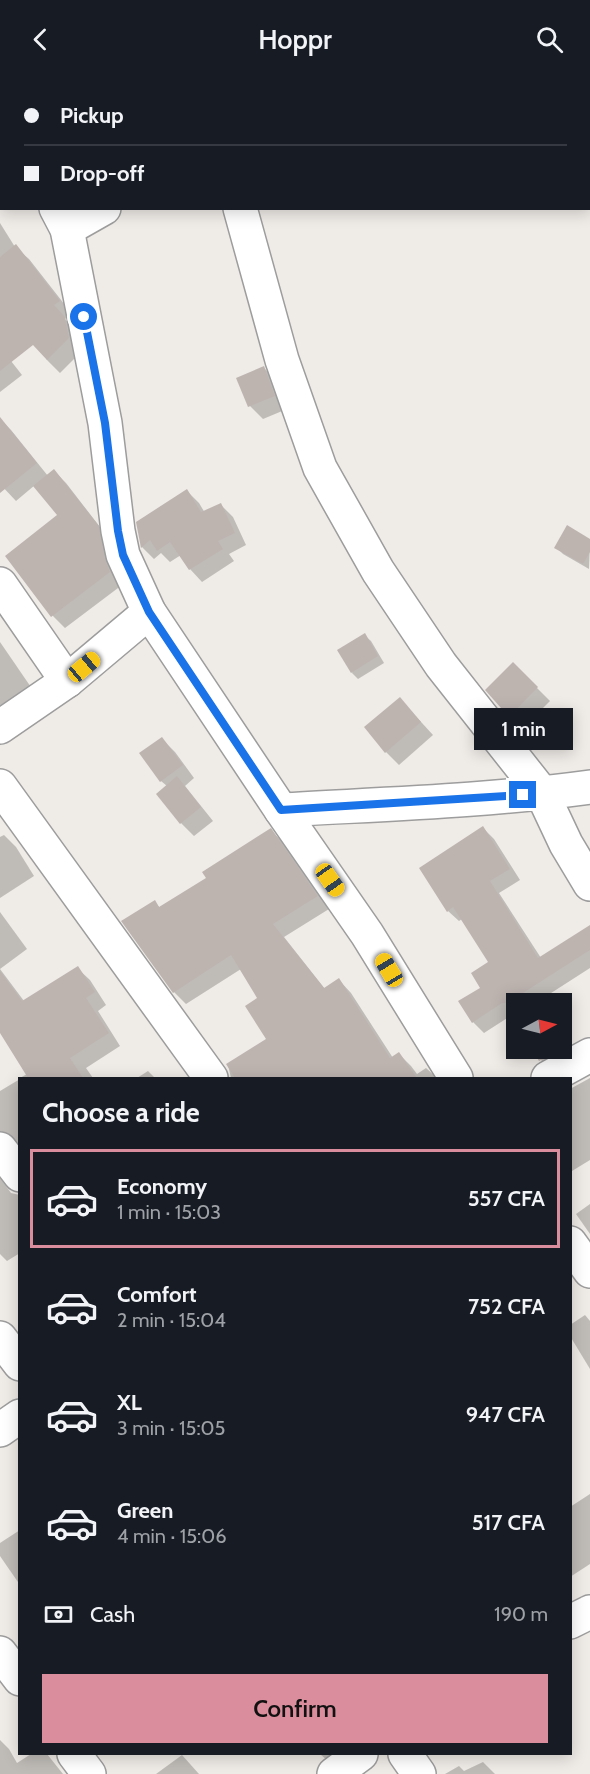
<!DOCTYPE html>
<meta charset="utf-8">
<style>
body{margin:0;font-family:Cabin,sans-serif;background:#20242c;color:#f1f3f6;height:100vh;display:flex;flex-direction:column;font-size:22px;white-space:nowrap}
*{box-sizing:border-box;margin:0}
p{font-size:20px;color:#9ea1a6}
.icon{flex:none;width:33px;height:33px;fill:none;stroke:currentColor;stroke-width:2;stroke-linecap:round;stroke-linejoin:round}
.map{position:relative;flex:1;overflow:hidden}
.side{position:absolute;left:18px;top:999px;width:554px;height:678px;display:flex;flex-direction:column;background:#171b24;border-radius:0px;box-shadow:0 3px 15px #0003}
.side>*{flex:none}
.banner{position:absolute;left:0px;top:0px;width:591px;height:132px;box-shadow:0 3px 15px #0003;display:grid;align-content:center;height:132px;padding:0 24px;background:#171b24}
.needle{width:39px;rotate:83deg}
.controls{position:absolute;left:506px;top:915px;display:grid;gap:12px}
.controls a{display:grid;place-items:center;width:66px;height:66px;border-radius:0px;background:#171b24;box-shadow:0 3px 15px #0003;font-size:30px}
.end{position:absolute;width:27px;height:27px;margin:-14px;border:8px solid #1a73e8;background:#fff;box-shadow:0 0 0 3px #fff}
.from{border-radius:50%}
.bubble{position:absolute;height:42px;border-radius:0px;background:#171b24;box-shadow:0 3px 15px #0003;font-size:20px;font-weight:600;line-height:42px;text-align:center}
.car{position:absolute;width:18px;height:36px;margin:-18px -9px;border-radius:8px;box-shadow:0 0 4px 2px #0007;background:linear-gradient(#f5c518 24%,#345 0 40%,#f5c518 0 76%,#345 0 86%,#f5c518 0)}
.banner b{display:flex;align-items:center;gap:21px;height:57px;font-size:22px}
.banner b+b{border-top:2px solid #363941}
.banner i{width:15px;height:15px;background:#f1f3f6}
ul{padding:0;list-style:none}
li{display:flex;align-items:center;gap:18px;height:99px;margin:0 12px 9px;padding:0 12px;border:3px solid transparent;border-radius:0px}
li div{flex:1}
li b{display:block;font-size:22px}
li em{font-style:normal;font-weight:600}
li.selected{border-color:#da8d9c}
li>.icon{width:54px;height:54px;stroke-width:1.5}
h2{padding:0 24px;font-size:27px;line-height:72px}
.pay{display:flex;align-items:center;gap:15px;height:66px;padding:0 24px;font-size:22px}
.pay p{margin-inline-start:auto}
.cta{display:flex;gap:12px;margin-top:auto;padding:12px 24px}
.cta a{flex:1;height:69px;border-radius:0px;background:#da8d9c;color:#111;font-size:24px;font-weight:600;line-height:69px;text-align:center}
header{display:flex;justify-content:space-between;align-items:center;height:78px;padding:0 24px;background:#171b24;font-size:27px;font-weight:600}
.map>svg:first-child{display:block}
.shadow{fill:#0003}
.building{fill:#bdb4b0}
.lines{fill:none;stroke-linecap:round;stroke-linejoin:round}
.minor-casing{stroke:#9d9d9d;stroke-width:36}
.minor{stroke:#fff;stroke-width:33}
.route{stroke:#1a73e8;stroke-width:8}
</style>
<header><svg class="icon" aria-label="back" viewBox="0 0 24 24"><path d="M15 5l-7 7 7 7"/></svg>Hoppr<svg class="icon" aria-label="search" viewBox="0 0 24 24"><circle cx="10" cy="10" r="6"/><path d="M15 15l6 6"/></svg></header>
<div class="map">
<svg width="590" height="1696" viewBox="0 0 590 1696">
<rect width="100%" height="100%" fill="#efebe7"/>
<g class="shadow">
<path d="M96 0H248L246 2H97Z"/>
<path d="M302 0H336L338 2H302Z"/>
<path d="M0 145 15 169 29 181 72 236 65 241 78 254 82 273 60 295 47 282 0 206Z"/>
<path d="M0 269 22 297 0 314Z"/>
<path d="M264 290 277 303 287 331 263 341 250 328Z"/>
<path d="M0 341 11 352 48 398 54 393 66 405 110 462 122 507 65 550 53 538 8 478 59 438 35 407 16 423 0 406Z"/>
<path d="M187 413 199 425 205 435 221 427 233 439 246 467 229 476 234 483 202 504 190 491 181 477 170 484 161 475 154 481 142 469 137 444Z"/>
<path d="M590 463 589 491 563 476 556 469Z"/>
<path d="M364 557 371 563 384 585 358 601 352 595Z"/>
<path d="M0 564 35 615 0 648Z"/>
<path d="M513 586 550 623 523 650 510 638Z"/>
<path d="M400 621 433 657 399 687 386 674Z"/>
<path d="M162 661 175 674 194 700 185 708 213 743 194 758 181 745 158 716 167 708 161 703Z"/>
<path d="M483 750 494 761 520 802 499 815 541 880 590 849V890L534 926H516V944L512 937 484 955 473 944 490 885 462 841 459 843 448 833Z"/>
<path d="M270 752 283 764 329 831 284 859 325 911 339 902 351 915 393 980 399 976 411 988 417 996 426 990 437 1000H231L228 987 268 962 259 920 241 891 186 926 174 914 155 824 160 830 208 800Z"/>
<path d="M4 757 16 769 34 798 0 820V759Z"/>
<path d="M0 834 27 871 0 891Z"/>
<path d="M77 890 90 902 106 927 98 933 120 968 86 990 93 1000H20L27 996 0 953V891L24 923Z"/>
<path d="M533 970H560L568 984 551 993 541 982Z"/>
<path d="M148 993 155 1000H137Z"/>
<path d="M590 1000V1082L572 1093 570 1090V1011Z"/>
<path d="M20 1001V1065L10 1064 0 1070V1013Z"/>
<path d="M0 1100 11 1115 20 1117V1175L7 1183 0 1176Z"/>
<path d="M590 1126V1156L576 1136Z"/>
<path d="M585 1237 590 1243V1291L570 1258V1247Z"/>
<path d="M590 1416V1486L570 1499V1429Z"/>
<path d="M20 1452V1507L0 1478V1465Z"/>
<path d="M0 1662 9 1671 17 1685 31 1676H47L63 1696H0Z"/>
<path d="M320 1676H346L329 1684Z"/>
<path d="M182 1677 199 1696H156Z"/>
<path d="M483 1684 495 1696H445L459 1688 464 1693Z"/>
</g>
<g class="building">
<path d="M16 166 60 223 54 227 65 239 69 260 47 282 33 267 0 293V179Z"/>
<path d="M264 288 275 318 248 329 236 300Z"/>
<path d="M0 339 37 385 0 415Z"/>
<path d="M54 391 99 448 105 481 110 494 51 539 5 478 57 437 33 408Z"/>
<path d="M187 411 201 434 221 425 235 455 218 463 223 471 189 492 170 464 157 473 150 462 141 470 136 444Z"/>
<path d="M567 447 590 461V474L583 486 554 470Z"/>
<path d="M365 555 378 578 351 595 337 572Z"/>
<path d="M513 584 538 609 509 639 485 612Z"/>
<path d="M400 619 421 644 385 675 364 649Z"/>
<path d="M162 659 183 687 160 704 139 675Z"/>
<path d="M177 698 201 729 180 746 156 716Z"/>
<path d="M483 748 510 791 490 803 538 880 590 847V872L523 915 529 926 502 925 472 945 458 923 480 910 471 895 488 884 453 829 447 834 419 790Z"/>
<path d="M271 750 318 818 273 846 324 910 339 900 390 980 399 974 417 1000H235L226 986 266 961 245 928 257 920 231 877 173 915 121 843 155 822 159 829 206 800 202 794Z"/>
<path d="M78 888 95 914 86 920 109 955 70 980 83 1000H28L0 955V893L22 923Z"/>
<path d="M531 970H563L539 983Z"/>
</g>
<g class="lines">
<g class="minor-casing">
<g id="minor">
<path d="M270 2 271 0"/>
<path d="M0 18 2 21"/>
<path d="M56 130 67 151 105 345 118 453 123 477 149 534 281 732 367 856 456 1000"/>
<path d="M240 130 282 282 320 390 378 493 441 587 542 715 566 766 590 806"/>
<path d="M67 151 104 130"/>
<path d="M0 506 67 603"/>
<path d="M0 649 67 603 149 534"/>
<path d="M0 708 211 1000"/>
<path d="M281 732C384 726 488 723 590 709"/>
<path d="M548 1000 590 977"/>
<path d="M0 1071 20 1097"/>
<path d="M570 1165 590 1193"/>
<path d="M0 1260 20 1286"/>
<path d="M0 1352 20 1338"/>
<path d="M570 1544 590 1534"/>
<path d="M0 1575 20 1601"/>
<path d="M74 1676 89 1696"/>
<path d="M405 1676 419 1696"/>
<path d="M334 1696 361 1676"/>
</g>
</g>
<use href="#minor" class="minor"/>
</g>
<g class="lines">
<path class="route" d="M84 239 105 345 118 453 123 477 149 534 281 732 523 717"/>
</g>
</svg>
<div class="controls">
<a><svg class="needle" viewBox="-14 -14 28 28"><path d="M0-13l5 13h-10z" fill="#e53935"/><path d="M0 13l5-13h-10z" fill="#9ea1a6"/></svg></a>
</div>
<i class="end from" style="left:84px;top:239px"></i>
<i class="end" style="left:523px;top:717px"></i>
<div class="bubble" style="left:474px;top:630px;width:99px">1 min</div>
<i class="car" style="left:84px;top:589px;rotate:50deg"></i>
<i class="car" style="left:330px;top:802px;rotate:145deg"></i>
<i class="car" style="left:389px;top:892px;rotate:329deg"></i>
<div class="banner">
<b><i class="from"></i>Pickup</b>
<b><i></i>Drop-off</b>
</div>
<section class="side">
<h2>Choose a ride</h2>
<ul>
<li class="selected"><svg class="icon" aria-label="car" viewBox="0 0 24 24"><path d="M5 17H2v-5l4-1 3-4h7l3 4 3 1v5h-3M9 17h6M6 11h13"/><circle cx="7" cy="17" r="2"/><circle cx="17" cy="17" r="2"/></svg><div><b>Economy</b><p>1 min · 15:03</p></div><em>557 CFA</em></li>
<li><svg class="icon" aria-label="car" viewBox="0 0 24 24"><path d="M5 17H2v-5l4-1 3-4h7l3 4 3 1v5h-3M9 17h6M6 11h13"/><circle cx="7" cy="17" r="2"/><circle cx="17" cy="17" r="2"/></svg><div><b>Comfort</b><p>2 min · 15:04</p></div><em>752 CFA</em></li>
<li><svg class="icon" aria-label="car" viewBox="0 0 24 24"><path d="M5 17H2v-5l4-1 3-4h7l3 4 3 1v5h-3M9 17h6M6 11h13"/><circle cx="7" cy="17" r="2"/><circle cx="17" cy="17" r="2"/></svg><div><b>XL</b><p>3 min · 15:05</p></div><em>947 CFA</em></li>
<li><svg class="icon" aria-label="car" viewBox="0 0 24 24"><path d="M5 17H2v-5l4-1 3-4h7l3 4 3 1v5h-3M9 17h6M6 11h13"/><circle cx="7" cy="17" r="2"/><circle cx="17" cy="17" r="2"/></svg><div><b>Green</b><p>4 min · 15:06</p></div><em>517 CFA</em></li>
</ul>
<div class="pay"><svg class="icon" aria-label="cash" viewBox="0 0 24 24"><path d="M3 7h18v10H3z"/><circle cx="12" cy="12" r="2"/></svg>Cash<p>190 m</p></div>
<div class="cta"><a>Confirm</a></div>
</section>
</div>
